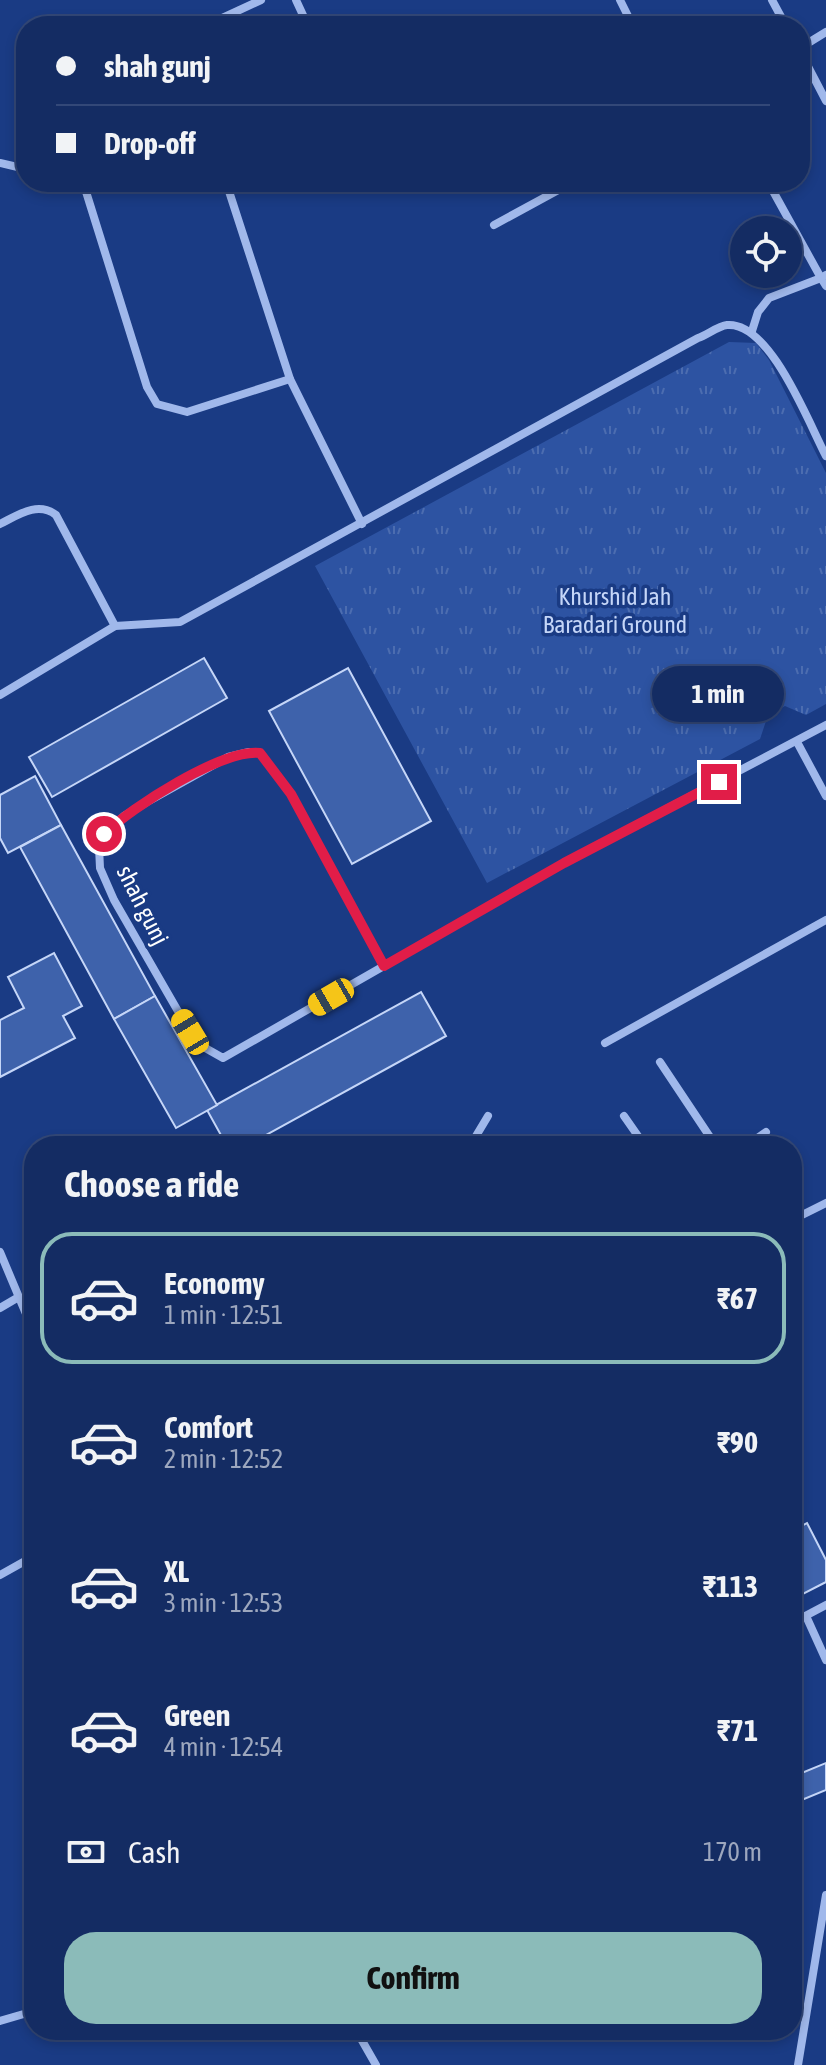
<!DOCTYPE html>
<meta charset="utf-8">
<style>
body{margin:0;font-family:"Asap Condensed",sans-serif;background:#1d3469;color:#f1f3f6;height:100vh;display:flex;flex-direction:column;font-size:30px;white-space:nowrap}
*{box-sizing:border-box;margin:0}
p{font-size:26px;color:#9da7be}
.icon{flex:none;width:44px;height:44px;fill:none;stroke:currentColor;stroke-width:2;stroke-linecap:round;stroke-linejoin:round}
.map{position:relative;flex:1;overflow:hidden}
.side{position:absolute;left:24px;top:1136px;width:778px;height:904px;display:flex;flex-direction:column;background:#142c63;border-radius:32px;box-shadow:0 4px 12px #0003,0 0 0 2px #334878}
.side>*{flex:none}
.banner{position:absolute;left:16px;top:16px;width:794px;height:176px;border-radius:32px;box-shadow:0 4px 12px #0003,0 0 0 2px #334878;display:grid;align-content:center;height:176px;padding:0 40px;background:#142c63}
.buttons{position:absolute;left:730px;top:216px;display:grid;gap:16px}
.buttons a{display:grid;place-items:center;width:72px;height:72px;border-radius:50%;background:#142c63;box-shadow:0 4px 12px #0003,0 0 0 2px #334878;font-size:40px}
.end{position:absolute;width:36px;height:36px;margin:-18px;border:10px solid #e11d48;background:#fff;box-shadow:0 0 0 4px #fff}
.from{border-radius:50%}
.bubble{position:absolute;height:56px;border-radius:28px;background:#142c63;box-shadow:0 4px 12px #0003,0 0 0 2px #334878;font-size:26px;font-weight:700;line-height:56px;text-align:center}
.car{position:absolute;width:24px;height:48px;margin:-24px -12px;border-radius:10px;box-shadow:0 0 6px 2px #0007;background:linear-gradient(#f5c518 24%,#345 0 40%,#f5c518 0 76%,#345 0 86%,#f5c518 0)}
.banner b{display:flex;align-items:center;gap:28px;height:76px;font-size:30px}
.banner b+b{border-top:2px solid #334878}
.banner i{width:20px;height:20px;background:#f1f3f6}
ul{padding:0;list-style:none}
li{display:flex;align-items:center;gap:24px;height:132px;margin:0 16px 12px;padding:0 24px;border:4px solid transparent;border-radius:32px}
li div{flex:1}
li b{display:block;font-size:30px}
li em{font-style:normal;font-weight:700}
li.current{border-color:#8bbbb9}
li>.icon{width:72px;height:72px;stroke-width:1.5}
h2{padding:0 40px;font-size:36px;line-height:96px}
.pay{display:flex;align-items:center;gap:20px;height:88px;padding:0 40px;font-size:30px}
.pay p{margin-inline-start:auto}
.primary-button{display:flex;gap:16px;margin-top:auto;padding:16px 40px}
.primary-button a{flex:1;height:92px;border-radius:32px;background:#8bbbb9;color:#111;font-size:32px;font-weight:700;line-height:92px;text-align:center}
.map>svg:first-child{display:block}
.grass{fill:url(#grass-tufts)}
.building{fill:#3e62ab;stroke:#c5d6f8;stroke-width:2}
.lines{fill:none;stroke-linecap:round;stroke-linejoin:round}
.minor{stroke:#a0b8eb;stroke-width:8}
.route{stroke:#e11d48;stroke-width:10}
.labels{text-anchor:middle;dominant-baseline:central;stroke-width:7;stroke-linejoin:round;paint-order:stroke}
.park-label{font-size:24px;fill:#c5d6f8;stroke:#1a3b84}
.street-label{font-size:24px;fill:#fff;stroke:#1a3b84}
</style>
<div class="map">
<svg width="826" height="2065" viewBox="0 0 826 2065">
<defs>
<pattern id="grass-tufts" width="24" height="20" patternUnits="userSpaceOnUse" patternTransform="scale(2)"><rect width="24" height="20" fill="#2d53a2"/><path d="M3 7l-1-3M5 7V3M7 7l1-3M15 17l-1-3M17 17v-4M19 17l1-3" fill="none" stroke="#4c6db0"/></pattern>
</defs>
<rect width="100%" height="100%" fill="#1a3b84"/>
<path class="grass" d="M729 342 756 343 769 360 826 473V704L806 715 785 706 768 715 760 739 487 883 315 566Z"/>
<g class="building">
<path d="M204 658 227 698 52 797 29 757Z"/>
<path d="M348 668 431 821 352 864 269 711Z"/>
<path d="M35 776 61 825 8 853 0 838V795Z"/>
<path d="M61 825 155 996 114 1019 20 847Z"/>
<path d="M54 953 82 1006 63 1016 75 1038 0 1077V1020L24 1008 8 977Z"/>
<path d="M421 992 446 1036 246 1146H227L207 1110Z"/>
<path d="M155 996 217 1105 176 1128 114 1019Z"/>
<path d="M807 1523 826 1560V1582L797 1597 792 1587V1531Z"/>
<path d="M826 1763V1790L792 1804V1777Z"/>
</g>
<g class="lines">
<g class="minor">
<path d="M296 0 308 26"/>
<path d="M620 0 633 26"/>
<path d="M772 0 786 26"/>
<path d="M205 26 261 0"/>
<path d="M800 48 826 32"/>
<path d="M800 51 826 101"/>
<path d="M0 163 26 169"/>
<path d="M83 182 147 387 157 404 187 412 290 379"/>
<path d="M226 182 290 379 362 524"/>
<path d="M494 225 573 182"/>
<path d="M826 275 821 278 826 286"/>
<path d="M752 331 758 312 769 298 821 278 768 182"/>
<path d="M0 524C18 515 38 501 56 515L115 626"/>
<path d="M0 695 115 626 180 622 698 338C707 335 718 326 727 325 770 321 809 424 826 456"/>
<path d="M797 742 826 796"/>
<path d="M384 966 291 794 260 753 249 752 228 757 147 802 124 816 104 834 99 847 100 868 114 900 190 1032 200 1045 223 1058 564 863 826 725"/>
<path d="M605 1043 826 920"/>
<path d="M660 1062 716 1146"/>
<path d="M624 1116 645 1146"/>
<path d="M470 1146 488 1116"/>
<path d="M746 1146 766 1132"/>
<path d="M792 1220 826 1203"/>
<path d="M0 1252 34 1333"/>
<path d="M0 1308 17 1298"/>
<path d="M0 1575 34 1556"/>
<path d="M806 1616 826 1660"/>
<path d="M792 1623 826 1605"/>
<path d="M0 2021 34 2011"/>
<path d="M356 2030 376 2065"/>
<path d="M798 2065 826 1895"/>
</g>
</g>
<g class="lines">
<path class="route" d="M104 834C132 807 222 749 260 753L291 794 384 966 564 863 719 782"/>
</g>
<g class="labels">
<g class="park-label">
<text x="615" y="596">Khurshid Jah<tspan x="615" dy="28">Baradari Ground</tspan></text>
</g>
<g class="street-label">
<text transform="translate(143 905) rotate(63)">shah gunj</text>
</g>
</g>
</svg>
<div class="buttons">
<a><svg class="icon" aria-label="locate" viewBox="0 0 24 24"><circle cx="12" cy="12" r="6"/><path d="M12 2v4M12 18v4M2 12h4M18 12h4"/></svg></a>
</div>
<i class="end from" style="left:104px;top:834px"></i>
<i class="end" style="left:719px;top:782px"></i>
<div class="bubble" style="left:652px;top:666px;width:132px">1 min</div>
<i class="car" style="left:331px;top:997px;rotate:240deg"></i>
<i class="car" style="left:190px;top:1032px;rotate:329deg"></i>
<div class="banner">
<b><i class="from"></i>shah gunj</b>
<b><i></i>Drop-off</b>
</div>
<section class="side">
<h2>Choose a ride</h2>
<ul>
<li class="current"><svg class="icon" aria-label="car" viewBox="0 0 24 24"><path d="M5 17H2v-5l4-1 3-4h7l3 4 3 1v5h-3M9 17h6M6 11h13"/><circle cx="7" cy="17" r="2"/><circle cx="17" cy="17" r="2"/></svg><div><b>Economy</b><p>1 min · 12:51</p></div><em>₹67</em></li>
<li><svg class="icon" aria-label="car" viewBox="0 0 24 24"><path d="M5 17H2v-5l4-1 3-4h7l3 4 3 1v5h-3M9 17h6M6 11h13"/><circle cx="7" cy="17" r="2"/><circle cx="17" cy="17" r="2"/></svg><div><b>Comfort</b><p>2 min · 12:52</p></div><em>₹90</em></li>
<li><svg class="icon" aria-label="car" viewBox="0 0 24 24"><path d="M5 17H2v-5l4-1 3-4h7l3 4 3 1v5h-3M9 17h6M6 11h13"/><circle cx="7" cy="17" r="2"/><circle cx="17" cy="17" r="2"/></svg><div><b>XL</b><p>3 min · 12:53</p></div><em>₹113</em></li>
<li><svg class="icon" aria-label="car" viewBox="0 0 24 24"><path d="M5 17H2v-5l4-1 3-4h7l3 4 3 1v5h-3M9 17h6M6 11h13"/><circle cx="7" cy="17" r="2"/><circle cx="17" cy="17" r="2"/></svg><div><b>Green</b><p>4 min · 12:54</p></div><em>₹71</em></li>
</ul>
<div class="pay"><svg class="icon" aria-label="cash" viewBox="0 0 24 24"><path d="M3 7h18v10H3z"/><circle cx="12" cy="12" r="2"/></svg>Cash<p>170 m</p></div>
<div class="primary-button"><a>Confirm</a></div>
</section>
</div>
